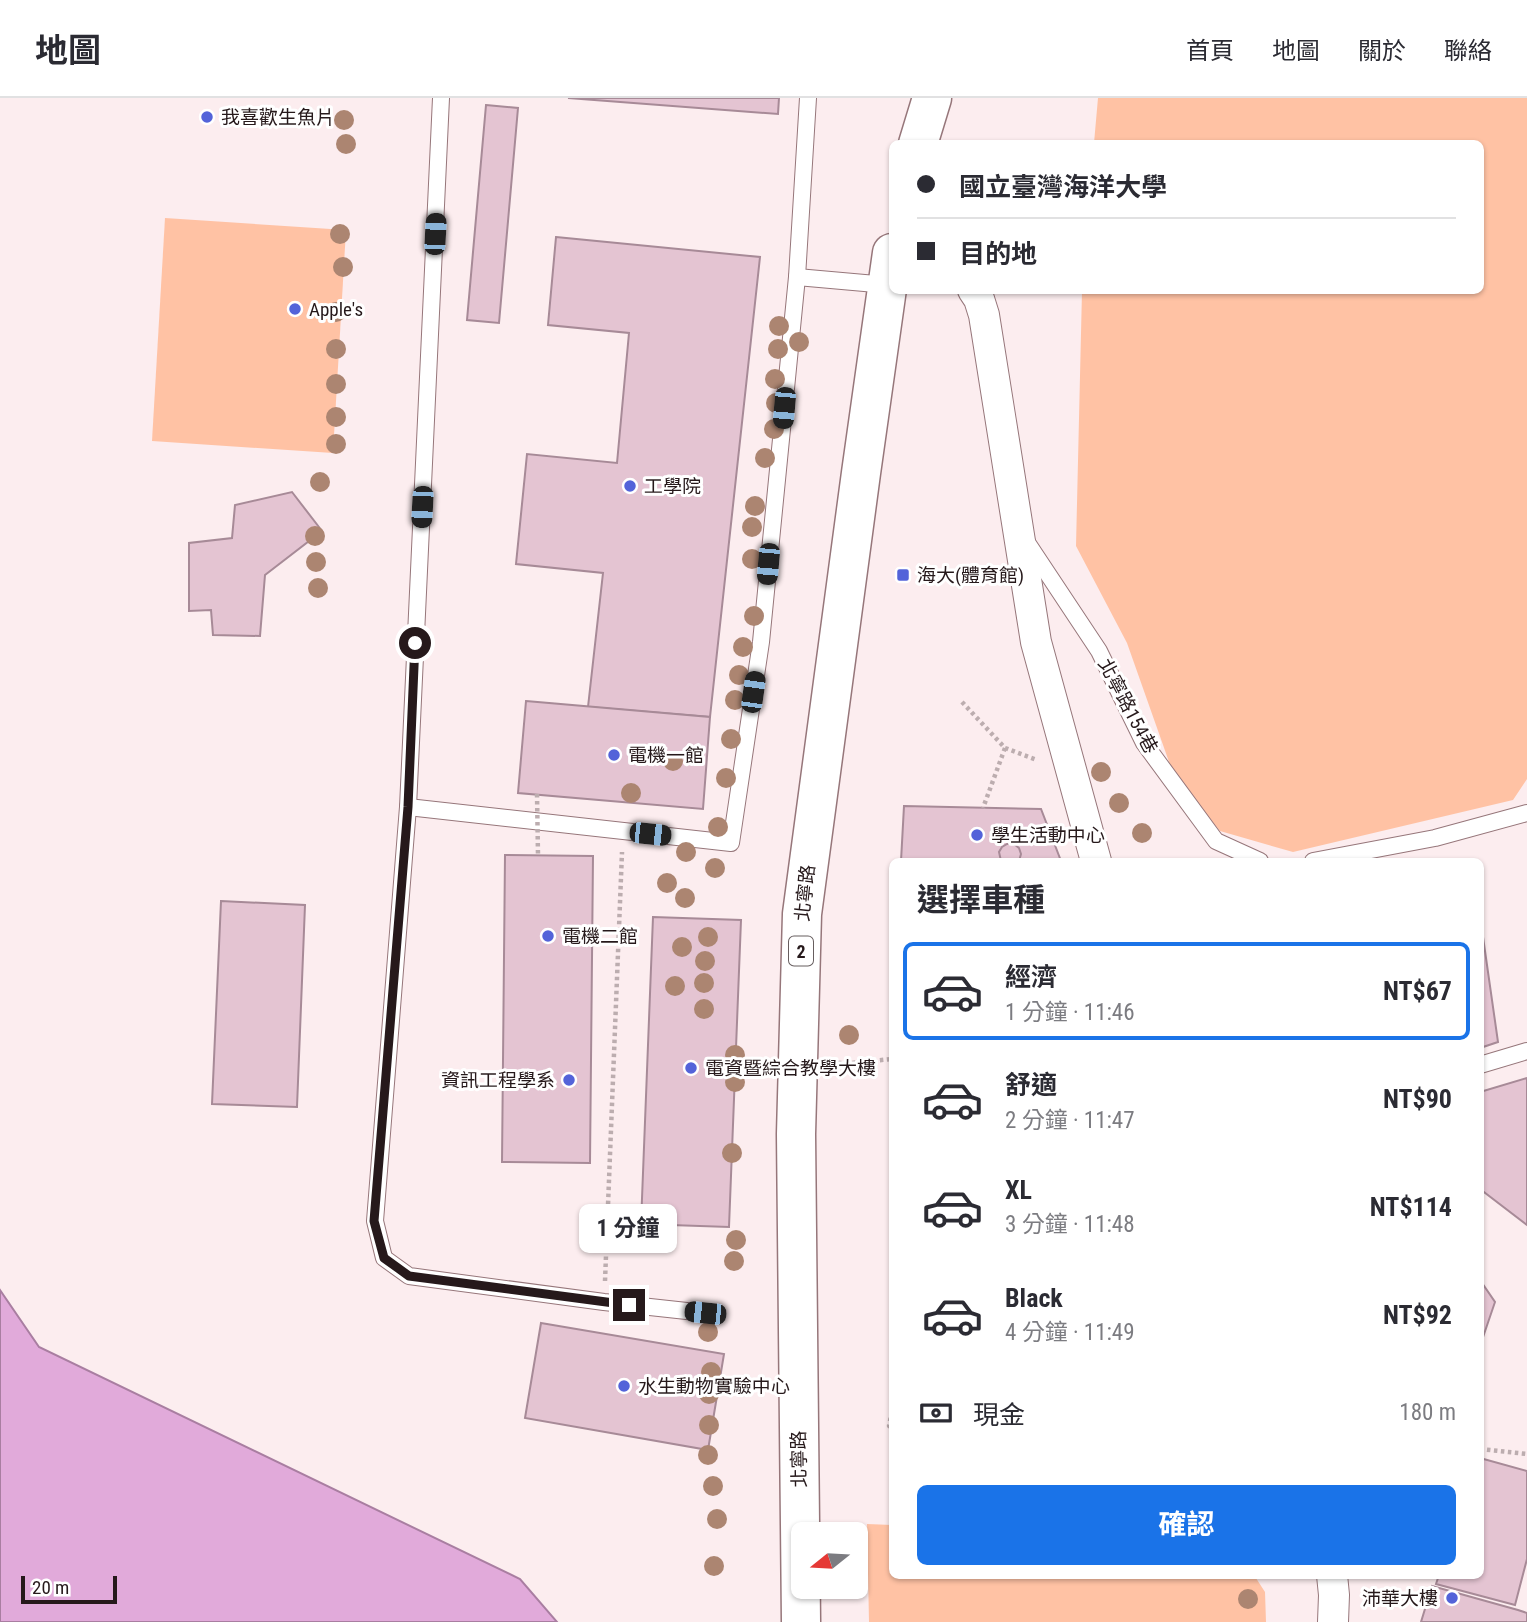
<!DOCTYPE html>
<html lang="zh-TW">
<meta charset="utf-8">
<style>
body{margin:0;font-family:"Roboto Condensed","Noto Sans TC",sans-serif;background:#f7f7f7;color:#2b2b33;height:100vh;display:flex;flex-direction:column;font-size:26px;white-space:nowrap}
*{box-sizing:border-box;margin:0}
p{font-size:23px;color:#7c7c81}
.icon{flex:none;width:38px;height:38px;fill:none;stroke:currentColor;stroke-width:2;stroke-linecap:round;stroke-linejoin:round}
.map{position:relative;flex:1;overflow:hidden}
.details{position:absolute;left:889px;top:760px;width:595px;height:721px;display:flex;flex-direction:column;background:#fff;border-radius:10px;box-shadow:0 2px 5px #0004}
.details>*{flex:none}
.hud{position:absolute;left:889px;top:42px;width:595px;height:154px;border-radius:10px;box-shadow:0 2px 5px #0004;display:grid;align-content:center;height:154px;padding:0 28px;background:#fff}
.needle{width:46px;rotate:252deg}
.controls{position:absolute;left:791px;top:1424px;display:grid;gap:14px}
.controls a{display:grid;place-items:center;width:77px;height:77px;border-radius:10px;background:#fff;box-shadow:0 2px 5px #0004;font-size:35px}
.scale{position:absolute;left:21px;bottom:18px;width:96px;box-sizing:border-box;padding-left:7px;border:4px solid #26191b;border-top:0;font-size:19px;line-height:24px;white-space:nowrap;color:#26191b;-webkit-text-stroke:5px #fff;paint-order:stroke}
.end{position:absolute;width:32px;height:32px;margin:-16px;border:9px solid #26191b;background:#fff;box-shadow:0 0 0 4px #fff}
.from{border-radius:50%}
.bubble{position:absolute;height:49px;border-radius:10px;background:#fff;box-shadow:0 2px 5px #0004;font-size:23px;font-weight:700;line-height:49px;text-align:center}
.car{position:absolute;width:21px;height:42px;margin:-21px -10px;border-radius:9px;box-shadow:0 0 5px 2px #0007;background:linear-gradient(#222 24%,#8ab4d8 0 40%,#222 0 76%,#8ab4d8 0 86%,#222 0)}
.hud b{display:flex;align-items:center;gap:24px;height:66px;font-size:26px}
.hud b+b{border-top:2px solid #e1e1e2}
.hud i{width:18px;height:18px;background:#2b2b33}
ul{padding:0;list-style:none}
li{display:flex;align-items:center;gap:21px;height:98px;margin:0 14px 10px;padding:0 14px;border:4px solid transparent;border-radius:10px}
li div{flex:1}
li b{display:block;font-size:26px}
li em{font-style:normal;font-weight:700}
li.current{border-color:#1a73e8}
li>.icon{width:63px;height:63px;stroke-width:1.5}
h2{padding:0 28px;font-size:32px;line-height:84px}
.pay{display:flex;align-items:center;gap:18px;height:77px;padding:0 28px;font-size:26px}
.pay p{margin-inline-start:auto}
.action{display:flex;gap:14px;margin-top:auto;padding:14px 28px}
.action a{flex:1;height:80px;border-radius:10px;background:#1a73e8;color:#fff;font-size:28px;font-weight:700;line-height:80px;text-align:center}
header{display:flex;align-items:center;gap:42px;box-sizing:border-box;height:98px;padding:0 35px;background:#fff;border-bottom:2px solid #e1e1e2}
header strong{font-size:33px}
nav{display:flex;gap:38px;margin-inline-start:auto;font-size:24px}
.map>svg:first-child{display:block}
.green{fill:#ffc2a4}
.water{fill:#e1aada;stroke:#a97ea1;stroke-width:2}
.building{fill:#e4c4d2;stroke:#a78a97;stroke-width:2}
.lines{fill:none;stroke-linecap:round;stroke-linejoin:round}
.service-casing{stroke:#96767a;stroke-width:18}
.minor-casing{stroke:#96767a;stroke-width:32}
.primary-casing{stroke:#96767a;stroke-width:41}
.path{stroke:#bcadaf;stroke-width:4.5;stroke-dasharray:3.5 3.5;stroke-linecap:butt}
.service{stroke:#fff;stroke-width:16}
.minor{stroke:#fff;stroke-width:30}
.primary{stroke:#fff;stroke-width:38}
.path-bridge{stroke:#bcadaf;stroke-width:4.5;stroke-dasharray:3.5 3.5;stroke-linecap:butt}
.tree{fill:#ac8571}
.route{stroke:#26191b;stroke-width:9}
.poi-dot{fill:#5363d9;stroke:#fff;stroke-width:2.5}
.labels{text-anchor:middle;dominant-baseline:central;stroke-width:6;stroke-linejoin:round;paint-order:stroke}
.shield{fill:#fff;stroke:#675e5f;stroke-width:2}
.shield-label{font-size:18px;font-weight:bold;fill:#26191b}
.poi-label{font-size:19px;fill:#26191b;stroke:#fff;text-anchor:start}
.street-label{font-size:19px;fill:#26191b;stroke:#fff}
</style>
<header>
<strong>地圖</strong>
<nav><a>首頁</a><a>地圖</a><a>關於</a><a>聯絡</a></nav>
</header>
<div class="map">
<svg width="1527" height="1524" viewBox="0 0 1527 1524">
<rect width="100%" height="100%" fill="#fcedef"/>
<g class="green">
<path d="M1098 0H1527V681L1513 702 1293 754 1220 733 1174 678 1127 545 1076 448 1082 193 1480 192V46L1094 45Z"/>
<path d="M165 120 346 132 333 355 152 343Z"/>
<path d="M867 1426 892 1427V1477H1254L1265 1494 1266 1524H869Z"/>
</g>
<path class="water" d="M0 1192 39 1249 520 1481 557 1524H0Z"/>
<g class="building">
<path d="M568 0H779L778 16Z"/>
<path d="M486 7 518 10 499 225 467 222Z"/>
<path d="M556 139 760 159 710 619 588 609 603 475 516 466 527 356 617 365 629 235 548 227Z"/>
<path d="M292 394 322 433 265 477 260 538 213 537 211 512 189 513V445L232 440 235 407Z"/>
<path d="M526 603 710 619 703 711 518 695Z"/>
<path d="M904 708 1041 711 1061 763H901Z"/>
<path d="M1007 746H1014L1019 750 1021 756 1019 763H1001L999 754 1002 749Z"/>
<path d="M505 757 593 758 590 1065 502 1064Z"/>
<path d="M221 803 305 807 297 1009 212 1006Z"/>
<path d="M1480 818 1498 944 1480 950Z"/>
<path d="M653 819 741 822 729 1129 641 1126Z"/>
<path d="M1527 980V1127L1480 1091V994Z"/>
<path d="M1480 1182 1495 1204 1480 1248Z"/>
<path d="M541 1225 724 1256 708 1352 525 1320Z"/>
<path d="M1480 1360 1527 1373V1461L1515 1507 1436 1486 1439 1477H1480Z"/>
<path d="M1432 1488 1518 1512 1527 1515V1524H1421Z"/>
</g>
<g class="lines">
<g class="service-casing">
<g id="service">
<path d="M441 0 408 709 375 1123 384 1160 409 1178 604 1204 705 1215"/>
<path d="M797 179 887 187"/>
<path d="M1026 443 1099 553 1144 645 1216 743 1260 763"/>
<path d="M408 709 731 745 761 544 797 179 808 0"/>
<path d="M1313 763 1435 740 1527 715"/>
<path d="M1480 967 1527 953"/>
</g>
</g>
<g class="minor-casing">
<g id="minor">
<path d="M973 192 979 201 984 217 1036 544 1096 763"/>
<path d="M1332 1477 1334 1497 1333 1524"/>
</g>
</g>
<g class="primary-casing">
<g id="primary">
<path d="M918 46 932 0"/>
<path d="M801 1524 796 1036 802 816 861 375 892 155"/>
</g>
</g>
<g class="path">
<path d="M962 604 1005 650 983 710"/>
<path d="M1005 650 1037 662"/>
<path d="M831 965H851L892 961"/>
<path d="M605 1183 622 754"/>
<path d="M892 1313 889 1328 892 1329"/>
<path d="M1480 1351 1527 1356"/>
</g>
<use href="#service" class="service"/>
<use href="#minor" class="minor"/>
<use href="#primary" class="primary"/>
<path class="path-bridge" d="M537 696 538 757"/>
</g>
<g class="tree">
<circle cx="344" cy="22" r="10"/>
<circle cx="346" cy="46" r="10"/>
<circle cx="340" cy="136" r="10"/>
<circle cx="343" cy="169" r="10"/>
<circle cx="336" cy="214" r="10"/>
<circle cx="779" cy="228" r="10"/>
<circle cx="799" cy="244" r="10"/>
<circle cx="336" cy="251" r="10"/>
<circle cx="778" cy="251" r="10"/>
<circle cx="775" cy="281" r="10"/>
<circle cx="336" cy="286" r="10"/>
<circle cx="776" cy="305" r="10"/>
<circle cx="336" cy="319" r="10"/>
<circle cx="774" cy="331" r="10"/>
<circle cx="336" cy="346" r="10"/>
<circle cx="765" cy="360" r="10"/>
<circle cx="320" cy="384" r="10"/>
<circle cx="755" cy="408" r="10"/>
<circle cx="752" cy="429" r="10"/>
<circle cx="315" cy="438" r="10"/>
<circle cx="752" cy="461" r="10"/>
<circle cx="316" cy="464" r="10"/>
<circle cx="318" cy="490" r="10"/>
<circle cx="754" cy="518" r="10"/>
<circle cx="743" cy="549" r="10"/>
<circle cx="739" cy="577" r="10"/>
<circle cx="735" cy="602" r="10"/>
<circle cx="731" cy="641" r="10"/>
<circle cx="673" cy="663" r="10"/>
<circle cx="1101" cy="674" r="10"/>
<circle cx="726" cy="680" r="10"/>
<circle cx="631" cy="695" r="10"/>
<circle cx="1119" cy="705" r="10"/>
<circle cx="718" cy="729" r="10"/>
<circle cx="1142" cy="735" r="10"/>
<circle cx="686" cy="754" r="10"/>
<circle cx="715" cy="770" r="10"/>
<circle cx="667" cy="785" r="10"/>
<circle cx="685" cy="800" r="10"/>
<circle cx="708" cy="839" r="10"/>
<circle cx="682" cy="849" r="10"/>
<circle cx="705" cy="863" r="10"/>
<circle cx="704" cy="885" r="10"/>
<circle cx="675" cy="888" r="10"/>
<circle cx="704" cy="911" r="10"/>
<circle cx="849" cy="937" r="10"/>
<circle cx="735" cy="957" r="10"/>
<circle cx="735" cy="984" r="10"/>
<circle cx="732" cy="1055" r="10"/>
<circle cx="736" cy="1142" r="10"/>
<circle cx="734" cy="1163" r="10"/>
<circle cx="708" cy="1234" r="10"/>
<circle cx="711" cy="1274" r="10"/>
<circle cx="709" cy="1296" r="10"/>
<circle cx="709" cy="1327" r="10"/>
<circle cx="708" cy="1357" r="10"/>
<circle cx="713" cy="1388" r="10"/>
<circle cx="717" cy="1421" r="10"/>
<circle cx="714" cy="1468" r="10"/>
<circle cx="1248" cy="1501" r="10"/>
</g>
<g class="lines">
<path class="route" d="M415 545 408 709 374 1123 384 1160 409 1178 629 1207"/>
</g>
<g class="poi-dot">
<circle cx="207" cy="19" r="7"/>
<circle cx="295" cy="211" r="7"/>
<circle cx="630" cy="388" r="7"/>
<rect x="896" y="470" width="14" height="14" rx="3.5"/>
<circle cx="614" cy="657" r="7"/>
<circle cx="977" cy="737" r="7"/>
<circle cx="548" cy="838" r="7"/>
<circle cx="691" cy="970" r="7"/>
<circle cx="569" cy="982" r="7"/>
<circle cx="624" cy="1288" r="7"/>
<circle cx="1452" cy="1500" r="7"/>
</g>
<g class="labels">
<rect class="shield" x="789" y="838.5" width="24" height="29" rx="5"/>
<g class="shield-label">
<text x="801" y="853">2</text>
</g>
<g class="poi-label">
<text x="221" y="19">我喜歡生魚片</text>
<text x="309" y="211">Apple's</text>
<text x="644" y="388">工學院</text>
<text x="917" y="477">海大(體育館)</text>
<text x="628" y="657">電機一館</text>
<text x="991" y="737">學生活動中心</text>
<text x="562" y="838">電機二館</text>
<text x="705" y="970">電資暨綜合教學大樓</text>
<text x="555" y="982" text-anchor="end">資訊工程學系</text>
<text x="638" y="1288">水生動物實驗中心</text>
<text x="1438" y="1500" text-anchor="end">沛華大樓</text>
</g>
<g class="street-label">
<text transform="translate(1128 608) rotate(62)">北寧路154巷</text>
<text transform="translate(805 795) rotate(-84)">北寧路</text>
<text transform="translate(799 1361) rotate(-91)">北寧路</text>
</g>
</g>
</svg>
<div class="controls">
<a><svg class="needle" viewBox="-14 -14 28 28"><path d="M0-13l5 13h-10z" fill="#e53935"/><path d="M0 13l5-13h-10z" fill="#7c7c81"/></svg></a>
</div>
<div class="scale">20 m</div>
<i class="end from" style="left:415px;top:545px"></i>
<i class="end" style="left:629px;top:1207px"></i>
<div class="bubble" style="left:579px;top:1106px;width:98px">1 分鐘</div>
<i class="car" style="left:435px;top:136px;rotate:3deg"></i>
<i class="car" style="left:784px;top:310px;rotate:185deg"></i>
<i class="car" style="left:422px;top:409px;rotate:183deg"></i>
<i class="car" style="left:768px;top:466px;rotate:185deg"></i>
<i class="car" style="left:753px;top:594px;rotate:8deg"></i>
<i class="car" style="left:650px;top:736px;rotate:96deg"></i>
<i class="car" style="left:705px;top:1215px;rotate:276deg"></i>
<div class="hud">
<b><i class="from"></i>國立臺灣海洋大學</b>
<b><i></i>目的地</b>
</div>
<section class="details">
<h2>選擇車種</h2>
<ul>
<li class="current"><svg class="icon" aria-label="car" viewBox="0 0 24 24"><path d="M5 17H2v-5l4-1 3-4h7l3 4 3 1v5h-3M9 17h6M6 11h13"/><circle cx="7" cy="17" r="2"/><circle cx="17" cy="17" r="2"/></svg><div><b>經濟</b><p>1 分鐘 · 11:46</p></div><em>NT$67</em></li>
<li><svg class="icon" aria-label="car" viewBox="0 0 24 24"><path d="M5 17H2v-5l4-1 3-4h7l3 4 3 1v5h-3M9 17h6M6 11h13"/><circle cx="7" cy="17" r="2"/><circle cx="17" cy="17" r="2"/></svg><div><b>舒適</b><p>2 分鐘 · 11:47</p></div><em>NT$90</em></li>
<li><svg class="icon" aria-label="car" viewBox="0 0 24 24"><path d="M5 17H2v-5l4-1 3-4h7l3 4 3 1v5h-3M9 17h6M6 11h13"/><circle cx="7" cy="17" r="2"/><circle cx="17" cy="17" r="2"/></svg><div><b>XL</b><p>3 分鐘 · 11:48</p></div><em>NT$114</em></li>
<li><svg class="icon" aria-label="car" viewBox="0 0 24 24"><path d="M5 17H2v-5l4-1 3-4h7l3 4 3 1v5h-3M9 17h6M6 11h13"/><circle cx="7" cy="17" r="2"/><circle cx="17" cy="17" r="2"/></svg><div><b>Black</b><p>4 分鐘 · 11:49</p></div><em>NT$92</em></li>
</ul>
<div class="pay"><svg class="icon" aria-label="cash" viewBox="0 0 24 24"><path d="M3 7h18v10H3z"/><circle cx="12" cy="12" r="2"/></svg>現金<p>180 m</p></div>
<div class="action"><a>確認</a></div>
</section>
</div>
